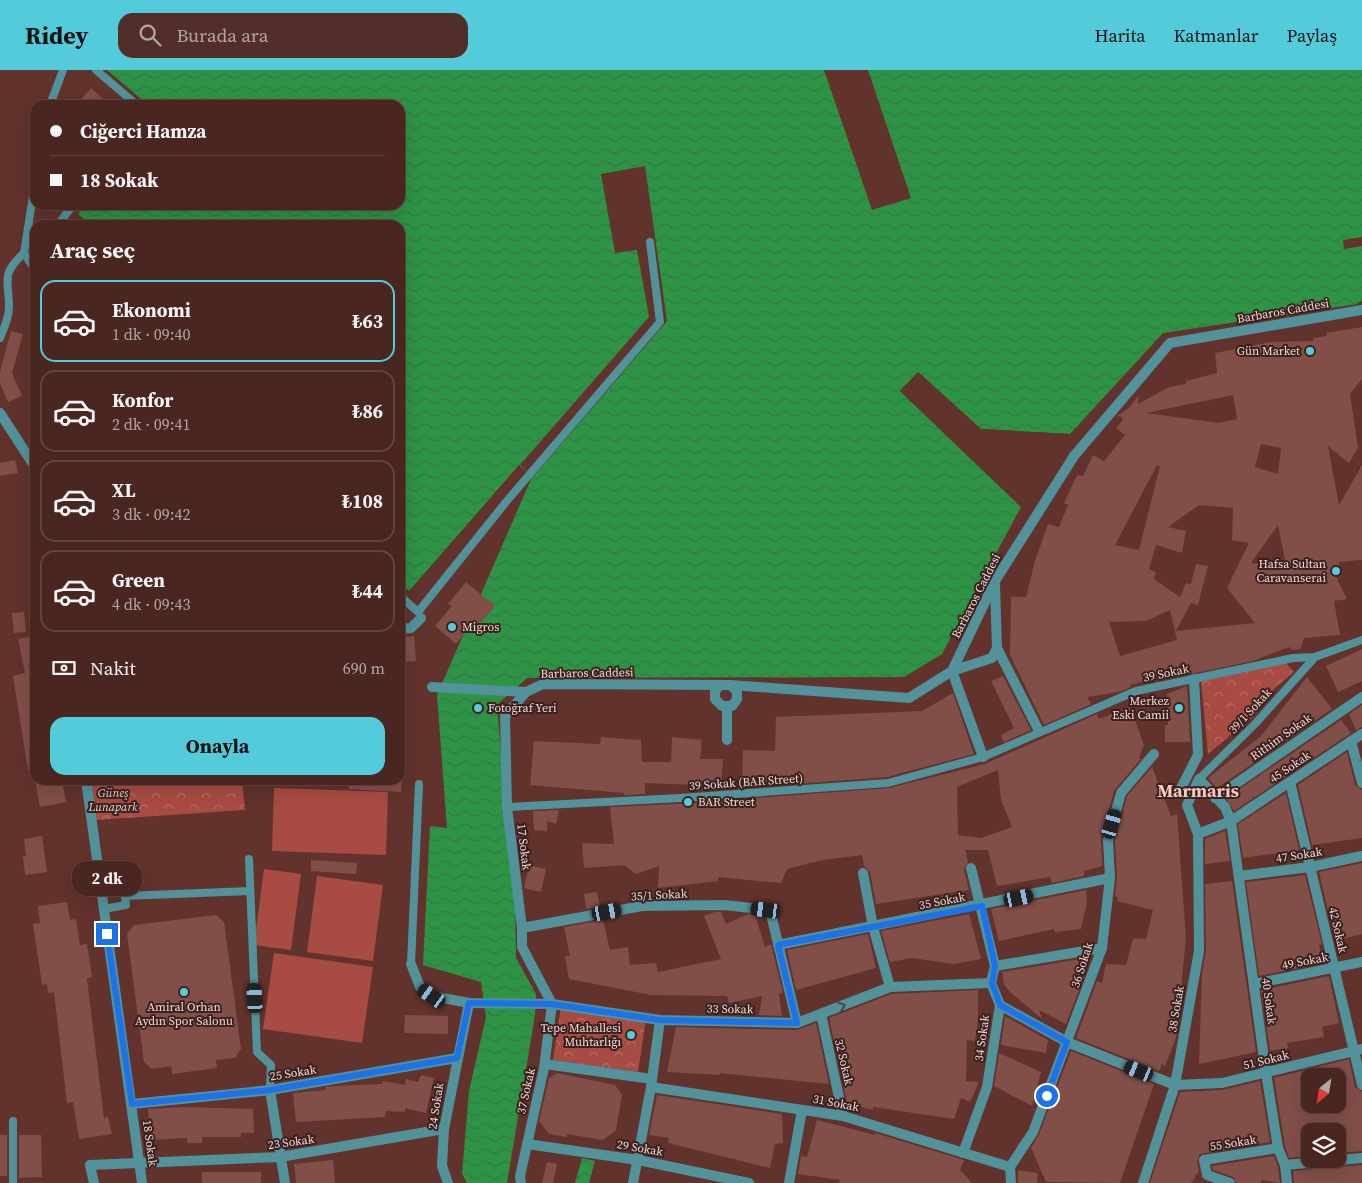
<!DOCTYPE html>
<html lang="tr">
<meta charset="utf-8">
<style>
body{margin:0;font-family:"Source Serif 4",serif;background:#512e2a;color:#f1f3f6;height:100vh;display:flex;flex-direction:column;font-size:19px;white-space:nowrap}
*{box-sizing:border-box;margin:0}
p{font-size:16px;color:#b2a5a5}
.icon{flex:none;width:28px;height:28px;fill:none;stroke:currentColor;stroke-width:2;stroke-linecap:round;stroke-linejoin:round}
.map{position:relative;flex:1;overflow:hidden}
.side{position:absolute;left:30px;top:150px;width:375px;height:565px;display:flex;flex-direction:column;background:#4a2621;border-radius:15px;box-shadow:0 5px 20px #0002,0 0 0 1px #61433f}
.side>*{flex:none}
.guide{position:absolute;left:30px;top:30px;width:375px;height:110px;border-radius:15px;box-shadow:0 5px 20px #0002,0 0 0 1px #61433f;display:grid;align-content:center;height:110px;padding:0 20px;background:#4a2621}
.needle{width:32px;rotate:210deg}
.tools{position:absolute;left:1301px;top:998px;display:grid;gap:10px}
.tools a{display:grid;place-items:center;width:45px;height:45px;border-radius:10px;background:#4a2621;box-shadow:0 5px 20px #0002,0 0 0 1px #61433f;font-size:25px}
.end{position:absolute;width:22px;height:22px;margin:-11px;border:6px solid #1a73e8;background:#fff;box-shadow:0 0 0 2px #fff}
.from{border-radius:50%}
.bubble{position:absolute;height:35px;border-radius:15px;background:#4a2621;box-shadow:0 5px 20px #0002,0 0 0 1px #61433f;font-size:16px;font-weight:700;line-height:35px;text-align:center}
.car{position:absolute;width:15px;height:30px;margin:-15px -8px;border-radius:6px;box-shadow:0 0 4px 1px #0007;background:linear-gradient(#222 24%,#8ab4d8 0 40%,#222 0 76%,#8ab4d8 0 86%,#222 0)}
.guide b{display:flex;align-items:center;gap:18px;height:48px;font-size:19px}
.guide b+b{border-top:1px solid #61433f}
.guide i{width:12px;height:12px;background:#f1f3f6}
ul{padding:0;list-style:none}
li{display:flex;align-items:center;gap:15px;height:82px;margin:0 10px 8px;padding:0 10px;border:2px solid #61433f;border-radius:15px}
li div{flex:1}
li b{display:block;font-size:19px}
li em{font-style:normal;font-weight:700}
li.active{border-color:#53cbdb}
li>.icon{width:45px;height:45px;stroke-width:1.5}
h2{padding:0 20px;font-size:22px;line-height:60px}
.pay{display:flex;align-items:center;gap:12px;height:55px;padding:0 20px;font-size:19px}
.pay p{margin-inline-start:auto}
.button{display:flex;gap:10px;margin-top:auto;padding:10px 20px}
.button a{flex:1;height:58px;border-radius:15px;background:#53cbdb;color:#111;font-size:20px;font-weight:700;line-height:58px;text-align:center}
header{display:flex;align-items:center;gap:30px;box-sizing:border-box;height:70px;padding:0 25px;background:#53cbdb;color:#111}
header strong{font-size:24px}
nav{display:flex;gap:28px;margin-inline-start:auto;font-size:18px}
.search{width:350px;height:45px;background:#512e2a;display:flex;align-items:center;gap:12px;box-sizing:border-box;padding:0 18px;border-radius:15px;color:#b2a5a5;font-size:19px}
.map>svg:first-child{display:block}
.forest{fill:url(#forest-crowns)}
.pitch{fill:#a84b42}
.water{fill:url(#water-waves)}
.pier{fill:#62322c}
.building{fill:#824e48;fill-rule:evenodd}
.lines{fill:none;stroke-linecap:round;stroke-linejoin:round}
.service{stroke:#52929b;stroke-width:8}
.pedestrian{stroke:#52929b;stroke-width:10}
.minor{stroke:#52929b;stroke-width:10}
.oneway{stroke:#41494a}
.route{stroke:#1a73e8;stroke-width:6}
.poi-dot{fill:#53cbdb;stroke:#38211e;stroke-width:2}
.labels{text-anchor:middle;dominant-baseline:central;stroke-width:4;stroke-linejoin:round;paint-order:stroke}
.street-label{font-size:12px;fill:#f6d7d2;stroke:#38211e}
.poi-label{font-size:12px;fill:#f6d7d2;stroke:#38211e;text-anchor:end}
.park-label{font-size:12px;font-style:italic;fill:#f1d1cd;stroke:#38211e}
.district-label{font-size:18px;font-weight:bold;fill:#f7c7c0;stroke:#38211e}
</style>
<header>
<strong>Ridey</strong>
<div class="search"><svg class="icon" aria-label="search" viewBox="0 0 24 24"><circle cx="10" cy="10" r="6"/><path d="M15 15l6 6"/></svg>Burada ara</div>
<nav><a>Harita</a><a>Katmanlar</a><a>Paylaş</a></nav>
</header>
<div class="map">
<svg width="1362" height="1113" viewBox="0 0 1362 1113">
<defs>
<pattern id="forest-crowns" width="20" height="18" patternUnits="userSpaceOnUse" patternTransform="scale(1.25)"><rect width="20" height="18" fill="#a84b42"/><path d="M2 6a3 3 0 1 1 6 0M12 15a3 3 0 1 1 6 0" fill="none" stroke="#b96d65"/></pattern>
<pattern id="water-waves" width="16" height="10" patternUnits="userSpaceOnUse" patternTransform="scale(1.25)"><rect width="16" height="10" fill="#2d9445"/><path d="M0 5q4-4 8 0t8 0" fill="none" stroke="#377743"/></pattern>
</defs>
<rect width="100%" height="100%" fill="#62322c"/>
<g class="forest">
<path d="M1285 592 1294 602 1275 618 1253 647 1208 684 1201 611Z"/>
<path d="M90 710H242L245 740 96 750Z"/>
<path d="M561 936 646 949 638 1002 553 990Z"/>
</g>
<g class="pitch">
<path d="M274 718 388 722 386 785 272 781Z"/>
<path d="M264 799 301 804 291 880 254 875Z"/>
<path d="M317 806 383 815 373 891 307 882Z"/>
<path d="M274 883 373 897 362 973 263 959Z"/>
</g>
<g class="water">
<path d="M107 0H1362V167L1343 170 1344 179 1362 176V231L1357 234 1163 263 1070 364 981 359 918 302 900 321 1021 437 942 584 904 607 527 608 497 635 507 756 514 757 516 888 536 924 535 945 507 1113H467L462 1104 469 1021 486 947 481 912 423 895 430 756 447 758 437 625 532 407 519 395 409 521 400 513V155H91L78 144 86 135H400V35H148Z"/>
<path d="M582 1088 595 1091 589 1113H575Z"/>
</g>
<g class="pier">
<path d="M824 0H868L911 128 872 140Z"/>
<path d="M645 96 667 251 533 407 520 395 649 247 637 180 615 183 601 104Z"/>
<path d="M918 302 981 359 1070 364 1069 366 980 362 918 306 903 321 1022 435 1021 437 900 321Z"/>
</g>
<g class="building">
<path d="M91 18 110 35H76Z"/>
<path d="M1362 257V309L1350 324 1358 378 1349 393 1328 376 1339 435 1362 395V490L1339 492 1337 509 1347 529 1334 531 1340 565 1304 568 1300 579 1293 580 1289 577 1253 591 1167 609 1166 605 1130 615 1131 617 1119 622 1087 627 1091 634 1044 655 1010 585 1011 527H1026L1035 491 1048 454 1059 457 1068 435 1064 433 1077 405 1083 406 1093 385 1104 391 1125 365 1116 358 1123 350 1122 347 1117 346 1129 338 1138 326V334L1169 317 1186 314V311L1217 303 1215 283 1271 272 1313 271V268L1327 266 1326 263ZM1233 325 1237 349 1219 353 1146 343ZM1261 374 1281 378 1278 404 1255 397ZM1157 395 1160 396 1139 480 1115 475ZM1199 435 1233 438 1232 470 1249 473 1227 518 1255 553 1176 561 1191 533 1198 535 1208 496 1196 494 1191 514 1186 513 1180 527 1154 509 1156 502 1149 499 1156 475 1182 483 1186 461 1168 457ZM1278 455 1285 490 1273 495 1251 493ZM1170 540 1177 570 1120 586 1109 552 1146 551Z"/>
<path d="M11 261 23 264 12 303 22 326 8 332 0 313V302Z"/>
<path d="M15 390 18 403 0 406V393Z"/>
<path d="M466 512 495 536 477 557 473 553 456 574 435 556 452 536 448 534Z"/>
<path d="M24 542 26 562 14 563 12 543Z"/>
<path d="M35 566V699L28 700 13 606 25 603 18 569Z"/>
<path d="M414 566 416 591 400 592V567Z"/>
<path d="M1362 579V611L1338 622 1326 596Z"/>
<path d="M1003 606 1031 660 1004 672 1001 665 1014 658 991 611Z"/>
<path d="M1307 607 1332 639 1217 718 1208 708 1261 666Z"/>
<path d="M1187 616 1190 672H1165V655H1168L1167 624Z"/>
<path d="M953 623 974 684 887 707 742 718 743 680 775 681 776 647 922 641Z"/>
<path d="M1362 635V657L1356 660 1349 644Z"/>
<path d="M1130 637 1144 675 1139 688 1141 689 1114 721 1101 768 1102 796 1084 801V806L1052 813 1050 807 997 816 988 780H965L968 792 964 800 969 820 876 834 870 802 864 796 862 785 822 790 787 799 781 813 718 807V811L658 818 659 796 636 804 624 795 584 798 582 773 614 774 610 737 742 731V729L889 718 985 694 1097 644 1099 649ZM998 700 1001 730 1012 757 981 768 958 765 957 717Z"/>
<path d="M1341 650 1351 663 1234 741 1226 728Z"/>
<path d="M601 667 641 670 642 692H671L672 667 702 670 700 689H723L721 716 645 713V724L624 725V723L530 715 534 671 600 674Z"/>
<path d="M1347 682 1355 715 1362 720V768L1312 775 1298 715Z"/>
<path d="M1152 697 1171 746 1177 744 1186 868 1176 968 1165 996 1162 994 1159 1001 1076 968 1097 911 1102 913 1106 894 1126 895 1133 868 1146 869 1153 840 1117 831 1118 827 1115 826 1117 808 1115 771 1127 726Z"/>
<path d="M35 710H62L66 732 40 737Z"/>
<path d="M349 710H402L401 722 349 719Z"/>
<path d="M1286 723 1299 780 1243 788 1238 754Z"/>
<path d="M559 740 556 754 547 751V761L534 760 533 741Z"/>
<path d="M1225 761 1230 791 1205 794V769Z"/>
<path d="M42 766 47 802 25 805 23 786H26L24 769Z"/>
<path d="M311 790 357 793 356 804 311 801Z"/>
<path d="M1362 793V864L1335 871 1319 802Z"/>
<path d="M529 795 546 799 541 822 524 818Z"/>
<path d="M1305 805 1322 874 1319 875 1323 893 1259 906 1246 812Z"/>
<path d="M1232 811 1256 982 1199 994 1202 902 1206 881 1205 814Z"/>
<path d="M1086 820 1087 832 1081 859 1055 862 1054 859 999 871 991 839Z"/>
<path d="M597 822 600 837 586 839 584 824Z"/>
<path d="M67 832 70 850 76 849 80 875 87 874 92 907 87 909 104 1048 108 1047 112 1064 79 1069 73 1032 67 1033 54 922 48 923 47 914 42 915 33 854 40 853 38 836Z"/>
<path d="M715 842H721L726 854 748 844 755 845 765 877 771 874 783 923 779 924 782 946 759 945 762 926 729 933 727 926 651 925 569 909 565 886H570L564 857 603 850 610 880 628 877 630 895 656 893 658 902 721 889 704 846Z"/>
<path d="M969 844 981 889 954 894 912 888 890 892 881 861Z"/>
<path d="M216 845 224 852 241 979 235 988 216 990 217 998 172 1004 171 996 152 999 144 992 127 864 134 855Z"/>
<path d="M868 864 876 898 796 920 787 880Z"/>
<path d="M1086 888 1080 906 1084 907 1066 954 1039 940 1042 949 1010 922 1004 914 1002 902Z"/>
<path d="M1329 906 1339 953 1322 957 1324 967 1287 973 1288 978 1270 981 1261 920Z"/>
<path d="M978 920V951L975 971 967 970 966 1011 979 1012 970 1032 961 1028 954 1049 873 1037V1040L847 1033 829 948 891 924Z"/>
<path d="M405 945 448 946V964L404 963Z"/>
<path d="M1005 946 1048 970 1046 983 1001 975Z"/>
<path d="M816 953 829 1014 720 1003V1005L667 1002 676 957 797 960Z"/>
<path d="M1071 981 1154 1014 1120 1113 1046 1112 1031 1078 1039 1064Z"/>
<path d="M999 983 1041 1002 1032 1036 994 1016Z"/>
<path d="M1349 989 1355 1017 1362 1022V1081L1338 1083V1061H1310V1086L1289 1088 1285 1076 1274 1008ZM1310 1006H1338V1034H1310Z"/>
<path d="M557 1003 615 1015 622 1025 616 1060 603 1070 567 1064V1067L549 1064 539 1051 549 1008Z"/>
<path d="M421 1005 434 1008 426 1043 405 1038V1042L386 1041 385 1047 296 1052 293 1023 326 1020 325 1017 334 1016 382 1014 383 1011 405 1015 406 1009 418 1012Z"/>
<path d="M1260 1011 1270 1072 1200 1084 1197 1091 1199 1101 1191 1113H1150L1180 1022 1222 1020Z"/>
<path d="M657 1025 782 1044 783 1073 775 1074 770 1098 668 1073 669 1068 649 1065Z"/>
<path d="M186 1037 253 1039 254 1063H241V1067H202V1073H187V1068L150 1070 148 1039Z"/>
<path d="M817 1050 875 1065V1063L964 1090 960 1100 972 1113H839L840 1110 798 1104 801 1086 807 1087Z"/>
<rect x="0" y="1065" width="7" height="41"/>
<path d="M19 1065H41L42 1107 19 1108Z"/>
<path d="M1274 1086 1278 1097 1280 1113 1261 1110V1113H1237L1233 1107 1213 1100 1212 1096Z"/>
<path d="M333 1090 335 1113H296L294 1094Z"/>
<path d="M547 1092 557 1094 553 1113H542Z"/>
<path d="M1362 1095V1113H1294L1293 1101Z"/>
<path d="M1018 1100 1038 1103 1037 1113H1018Z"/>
<rect x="202" y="1102" width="59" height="11"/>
</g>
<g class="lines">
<g class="service">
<path d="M96 0 137 35"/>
<path d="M50 35 63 0"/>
<path d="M35 113 24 183 35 200"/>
<path d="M58 155 73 135"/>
<path d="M0 268C4 258 9 248 9 237 9 210 0 205 24 183"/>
<path d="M400 526 418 542 506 432 660 252 650 172"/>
<path d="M1199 709 1255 654 1315 587"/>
<path d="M507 737 680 728 888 713 983 687 1136 621 1293 588 1315 587 1362 570"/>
<path d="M249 789 257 982 271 995 270 1020"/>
<path d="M103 839 126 835 125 826 250 821"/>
<path d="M411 894 419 714"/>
<path d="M13 1113V1051"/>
</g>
<g class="pedestrian">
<path d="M995 515 997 578 1039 661"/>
<path d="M400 559 411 558 421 548"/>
<path d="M720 615 715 621V629L722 636H732L737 629V621L730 615"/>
<path d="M432 617 526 622"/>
<path d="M727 636V670"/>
<path d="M1351 671 1362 713"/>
<path d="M983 687 952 601 992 588 997 578"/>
<path d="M1199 709 1225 737 1231 751 1198 764 1187 735Z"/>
<path d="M1290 712 1362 1015"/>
<path d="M1179 722 1198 685 1194 609"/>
<path d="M1215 728 1362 627"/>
<path d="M1239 806 1310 797 1362 786"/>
<path d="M1254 914 1362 892"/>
<path d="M1175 1015 1222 1013 1362 979"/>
<path d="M1285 1095 1362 1088"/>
<path d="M521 1113 520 1106 544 998 552 934 522 877V858L507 737 505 646 526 622 543 614 730 615 909 628 952 601 995 511 1074 386 1170 273 1362 240"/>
<path d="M1143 1113 1175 1015 1199 881 1198 764"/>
<path d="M1230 1113 1207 1105 1204 1090 1278 1078"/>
<path d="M1287 1113 1285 1095 1278 1078 1266 1003 1231 751 1362 664"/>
</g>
<g class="minor">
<path d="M0 343 35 397"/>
<path d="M86 710 142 1113"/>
<path d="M863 803 873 857 890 917"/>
<path d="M522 858 642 836 724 835 770 840 797 953"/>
<path d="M778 875 1110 808"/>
<path d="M411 894 420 917 432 926 469 933 552 934 660 950 797 953 890 917 991 913"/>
<path d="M995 896 1102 878"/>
<path d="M1000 935 1067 972 1175 1015"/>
<path d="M821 944 843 1046"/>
<path d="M545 994 652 1009"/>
<path d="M651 1017 843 1046 1010 1097"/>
<path d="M270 1020 285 1113"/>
<path d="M132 1034 270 1020 457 988"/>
<path d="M527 1074 638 1090 749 1113"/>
<path d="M963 1083 987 1017 1000 935 991 913 995 896 971 798"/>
<path d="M94 1113 90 1095 280 1087 444 1059"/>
<path d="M448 1113 442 1096 444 1059 469 933"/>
<path d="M633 1113 651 1017 660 950"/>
<path d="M789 1113 802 1040"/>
<path d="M1011 1113 1010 1097 1033 1062 1102 878 1110 808 1108 770 1121 723 1154 684"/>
</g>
</g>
<defs><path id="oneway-chevron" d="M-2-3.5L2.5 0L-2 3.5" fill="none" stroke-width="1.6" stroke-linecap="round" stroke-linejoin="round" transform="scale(1.25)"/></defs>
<use class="oneway" href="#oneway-chevron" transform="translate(842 936) rotate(-21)"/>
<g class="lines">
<path class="route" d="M107 864 132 1034 270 1020 457 988 469 933 552 934 660 950 797 953 778 875 982 836 995 896 992 913 1000 935 1067 972 1047 1026"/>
</g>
<g class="poi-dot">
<circle cx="1310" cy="281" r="5"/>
<circle cx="1336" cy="501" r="5"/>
<circle cx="452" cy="557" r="5"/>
<circle cx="478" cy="638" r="5"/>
<circle cx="1179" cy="638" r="5"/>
<circle cx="688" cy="732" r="5"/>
<circle cx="184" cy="922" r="5"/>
<circle cx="631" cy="965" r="5"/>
</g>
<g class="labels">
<g class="street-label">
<text transform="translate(1283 241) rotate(-10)">Barbaros Caddesi</text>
<text transform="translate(976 526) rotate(-63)">Barbaros Caddesi</text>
<text transform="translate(587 603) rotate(-1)">Barbaros Caddesi</text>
<text transform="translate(1166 603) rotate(-12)">39 Sokak</text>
<text transform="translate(1250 641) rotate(-47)">39/1 Sokak</text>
<text transform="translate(1281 667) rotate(-35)">Rithim Sokak</text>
<text transform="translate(1290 697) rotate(-34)">45 Sokak</text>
<text transform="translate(746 712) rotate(-4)">39 Sokak (BAR Street)</text>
<text transform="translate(524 777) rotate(83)">17 Sokak</text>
<text transform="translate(1299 785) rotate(-9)">47 Sokak</text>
<text transform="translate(659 825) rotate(-3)">35/1 Sokak</text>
<text transform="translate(942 831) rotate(-11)">35 Sokak</text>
<text transform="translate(1338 860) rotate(77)">42 Sokak</text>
<text transform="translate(1305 891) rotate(-11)">49 Sokak</text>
<text transform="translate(1082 895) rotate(-72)">36 Sokak</text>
<text transform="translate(1269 931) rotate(82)">40 Sokak</text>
<text transform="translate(730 939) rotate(1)">33 Sokak</text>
<text transform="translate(1176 939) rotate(-80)">38 Sokak</text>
<text transform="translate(982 968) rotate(-82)">34 Sokak</text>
<text transform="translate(1266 990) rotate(-14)">51 Sokak</text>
<text transform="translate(844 992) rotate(77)">32 Sokak</text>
<text transform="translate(293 1003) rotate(-9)">25 Sokak</text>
<text transform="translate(526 1021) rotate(-77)">37 Sokak</text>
<text transform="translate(836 1033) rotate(11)">31 Sokak</text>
<text transform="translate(436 1036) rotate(-81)">24 Sokak</text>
<text transform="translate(291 1072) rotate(-8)">23 Sokak</text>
<text transform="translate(150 1073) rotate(82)">18 Sokak</text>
<text transform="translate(1233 1073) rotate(-9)">55 Sokak</text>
<text transform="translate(640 1078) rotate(10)">29 Sokak</text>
</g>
<g class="poi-label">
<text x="1300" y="281">Gün Market</text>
<text x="1326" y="494">Hafsa Sultan<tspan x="1326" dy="14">Caravanserai</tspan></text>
<text x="462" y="557" text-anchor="start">Migros</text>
<text x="1169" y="631">Merkez<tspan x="1169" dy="14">Eski Camii</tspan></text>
<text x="488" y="638" text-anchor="start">Fotoğraf Yeri</text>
<text x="698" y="732" text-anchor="start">BAR Street</text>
<text x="184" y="937" text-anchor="middle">Amiral Orhan<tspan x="184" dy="14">Aydın Spor Salonu</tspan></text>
<text x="621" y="958">Tepe Mahallesi<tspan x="621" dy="14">Muhtarlığı</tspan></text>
</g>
<g class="park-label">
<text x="113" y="723">Güneş<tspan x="113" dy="14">Lunapark</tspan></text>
</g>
<g class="district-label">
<text x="1198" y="720">Marmaris</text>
</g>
</g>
</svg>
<div class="tools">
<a><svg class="needle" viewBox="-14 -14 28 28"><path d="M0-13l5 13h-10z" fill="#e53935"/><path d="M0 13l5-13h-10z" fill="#b2a5a5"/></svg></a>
<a><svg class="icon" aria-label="layers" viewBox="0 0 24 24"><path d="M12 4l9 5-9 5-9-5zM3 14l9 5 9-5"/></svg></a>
</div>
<i class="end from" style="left:1047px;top:1026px"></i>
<i class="end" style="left:107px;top:864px"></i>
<div class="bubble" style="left:72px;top:791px;width:70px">2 dk</div>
<i class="car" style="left:1112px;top:754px;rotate:17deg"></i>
<i class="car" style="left:1019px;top:828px;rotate:78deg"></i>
<i class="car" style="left:766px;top:840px;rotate:277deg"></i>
<i class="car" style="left:607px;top:842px;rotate:80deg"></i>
<i class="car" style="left:432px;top:926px;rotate:305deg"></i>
<i class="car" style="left:255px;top:928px;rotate:357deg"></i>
<i class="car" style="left:1139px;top:1001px;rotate:292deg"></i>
<div class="guide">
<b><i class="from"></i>Ciğerci Hamza</b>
<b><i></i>18 Sokak</b>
</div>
<section class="side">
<h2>Araç seç</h2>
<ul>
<li class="active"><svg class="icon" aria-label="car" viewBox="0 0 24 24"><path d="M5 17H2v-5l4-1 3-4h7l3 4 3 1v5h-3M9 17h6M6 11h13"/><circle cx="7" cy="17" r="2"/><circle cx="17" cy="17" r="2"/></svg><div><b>Ekonomi</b><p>1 dk · 09:40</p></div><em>₺63</em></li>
<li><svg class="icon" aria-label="car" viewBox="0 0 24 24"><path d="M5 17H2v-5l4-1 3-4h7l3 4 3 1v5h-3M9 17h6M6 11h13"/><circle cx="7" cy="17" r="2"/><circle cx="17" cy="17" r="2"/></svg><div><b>Konfor</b><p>2 dk · 09:41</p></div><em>₺86</em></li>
<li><svg class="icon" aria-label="car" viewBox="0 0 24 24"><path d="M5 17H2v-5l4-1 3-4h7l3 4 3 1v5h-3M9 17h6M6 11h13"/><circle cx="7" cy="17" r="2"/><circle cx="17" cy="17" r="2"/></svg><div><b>XL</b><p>3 dk · 09:42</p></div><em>₺108</em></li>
<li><svg class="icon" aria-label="car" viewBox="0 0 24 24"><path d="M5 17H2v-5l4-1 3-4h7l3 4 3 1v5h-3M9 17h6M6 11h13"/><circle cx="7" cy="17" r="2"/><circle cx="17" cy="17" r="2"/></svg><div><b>Green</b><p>4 dk · 09:43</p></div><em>₺44</em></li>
</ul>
<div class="pay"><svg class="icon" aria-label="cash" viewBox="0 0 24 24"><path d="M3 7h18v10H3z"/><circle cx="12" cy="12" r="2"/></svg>Nakit<p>690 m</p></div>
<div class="button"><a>Onayla</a></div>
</section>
</div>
